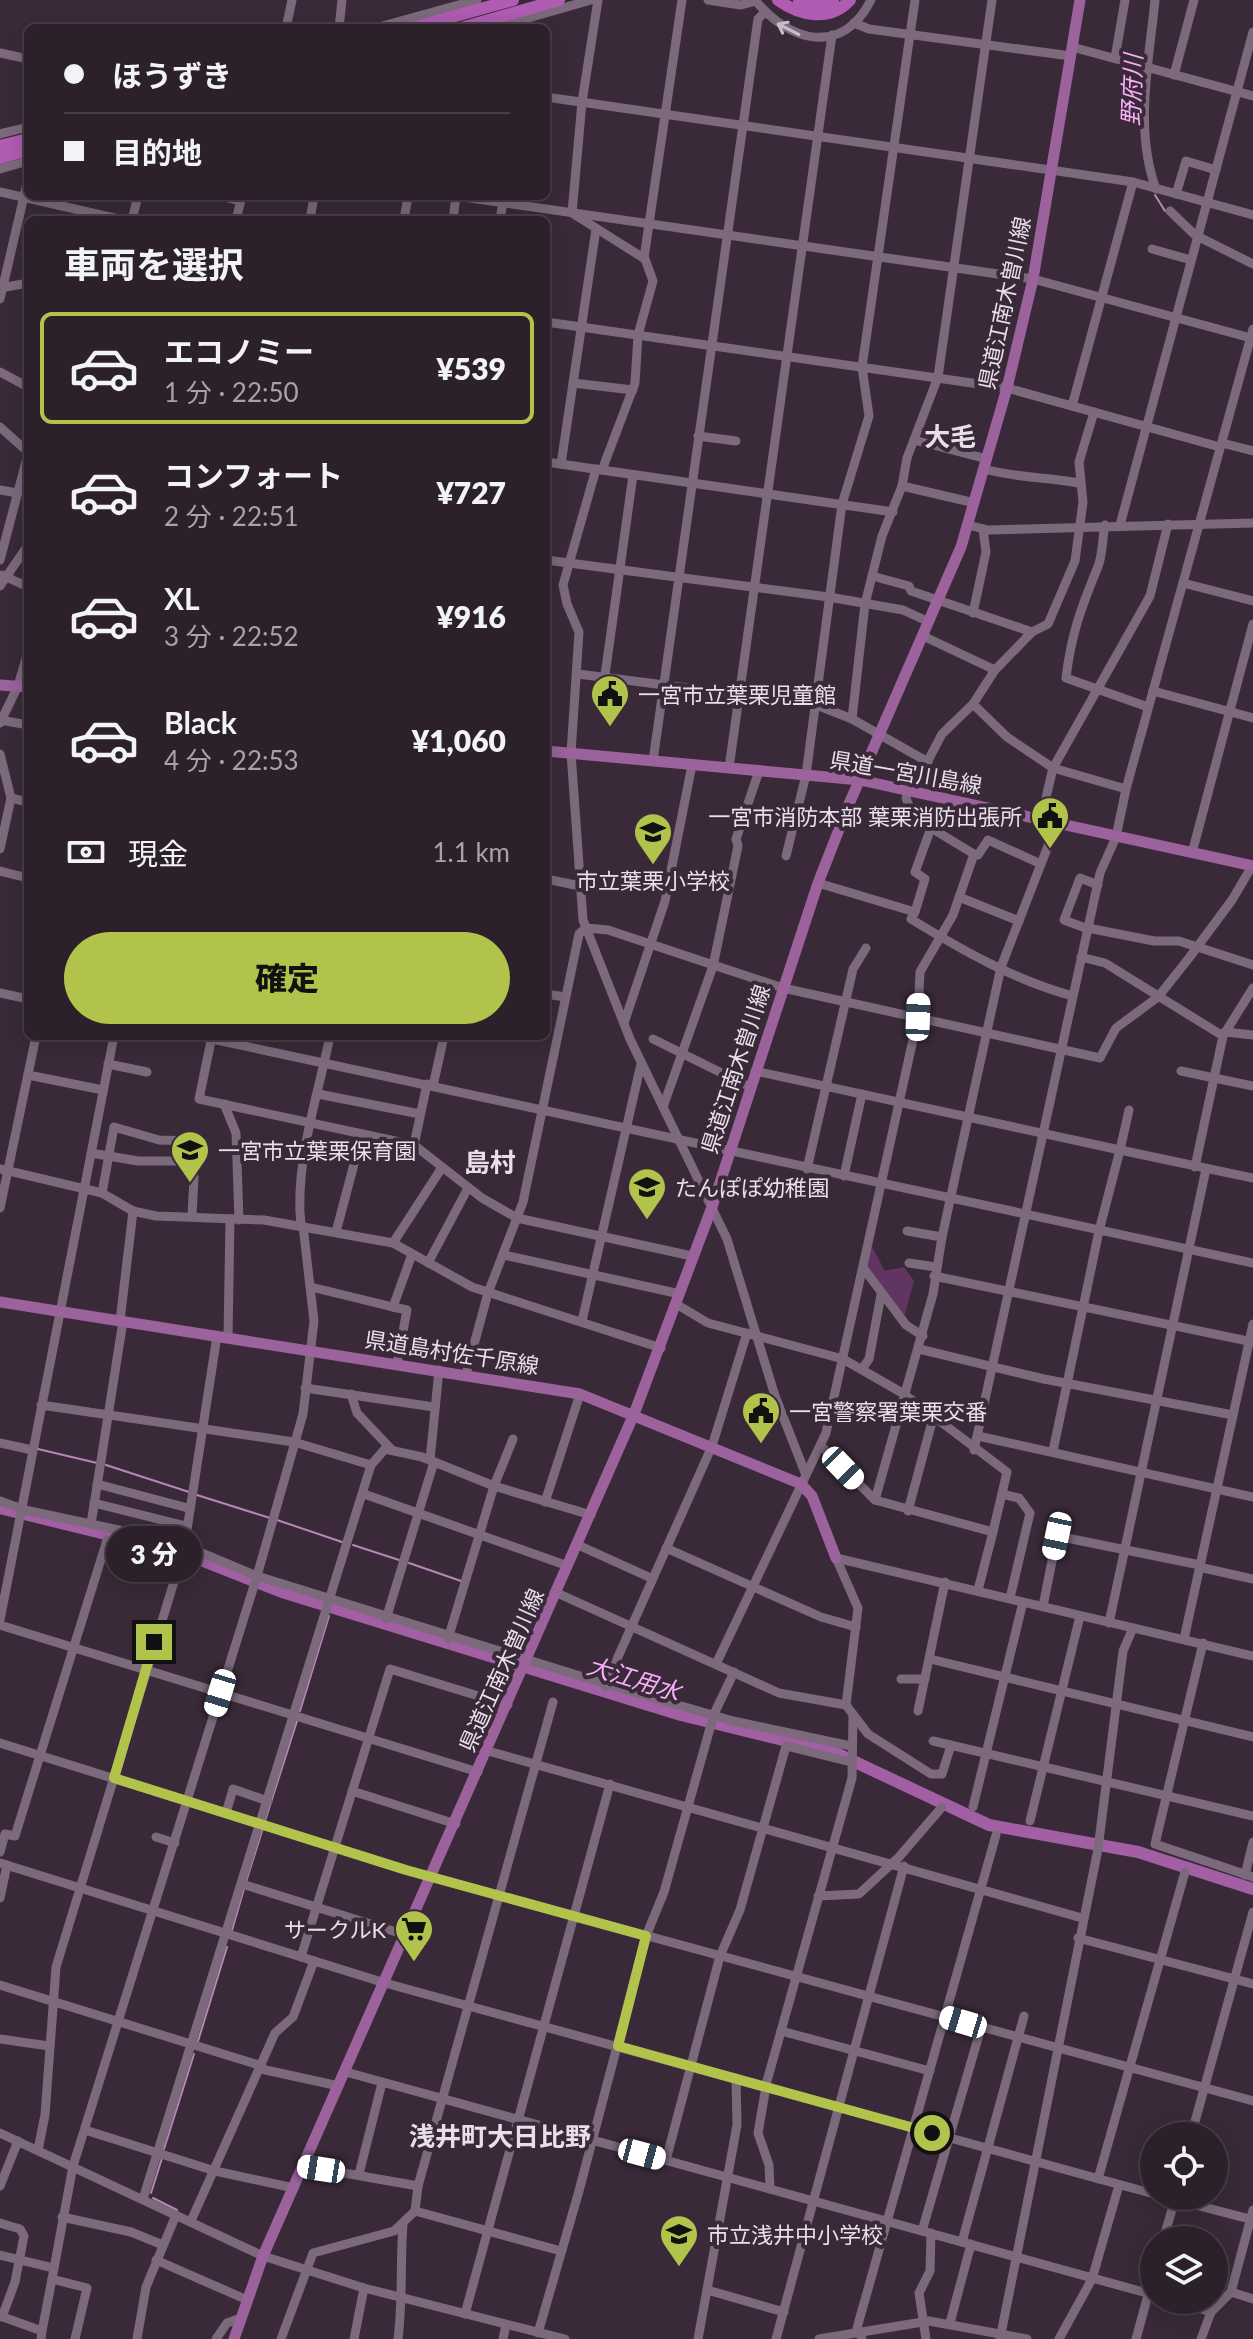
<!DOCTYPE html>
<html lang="ja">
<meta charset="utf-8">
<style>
body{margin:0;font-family:Lato,"Noto Sans JP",sans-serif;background:#382d37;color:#f1f3f6;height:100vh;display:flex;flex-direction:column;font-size:30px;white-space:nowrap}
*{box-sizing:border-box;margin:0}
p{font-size:26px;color:#a6a3a9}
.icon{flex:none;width:44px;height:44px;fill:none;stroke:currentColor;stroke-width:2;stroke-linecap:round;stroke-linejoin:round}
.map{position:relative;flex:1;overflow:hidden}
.drawer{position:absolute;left:24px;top:216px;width:526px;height:824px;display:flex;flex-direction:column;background:#2c202b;border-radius:12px;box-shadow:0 4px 20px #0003,0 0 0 2px #483e47}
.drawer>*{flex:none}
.guide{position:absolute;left:24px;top:24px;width:526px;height:176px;border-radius:12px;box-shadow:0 4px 20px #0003,0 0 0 2px #483e47;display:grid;align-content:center;height:176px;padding:0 40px;background:#2c202b}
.fabs{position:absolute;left:1140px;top:2122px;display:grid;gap:16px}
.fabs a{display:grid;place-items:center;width:88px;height:88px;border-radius:50%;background:#2c202b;box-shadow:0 4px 20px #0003,0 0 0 2px #483e47;font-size:40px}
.end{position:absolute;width:36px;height:36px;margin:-18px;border:10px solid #b2c34c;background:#111;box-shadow:0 0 0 4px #111}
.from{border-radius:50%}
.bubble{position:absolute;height:56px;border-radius:28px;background:#2c202b;box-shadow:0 4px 20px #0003,0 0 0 2px #483e47;font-size:26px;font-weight:800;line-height:56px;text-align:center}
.car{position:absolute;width:24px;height:48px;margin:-24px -12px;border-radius:10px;box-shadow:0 0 6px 2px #0007;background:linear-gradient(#fff 24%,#345 0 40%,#fff 0 76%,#345 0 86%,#fff 0)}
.guide b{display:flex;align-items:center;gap:28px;height:76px;font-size:30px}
.guide b+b{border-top:2px solid #483e47}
.guide i{width:20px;height:20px;background:#f1f3f6}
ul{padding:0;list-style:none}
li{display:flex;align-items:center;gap:24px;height:112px;margin:0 16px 12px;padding:0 24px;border:4px solid transparent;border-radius:12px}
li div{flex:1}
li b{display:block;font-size:30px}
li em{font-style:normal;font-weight:800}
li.current{border-color:#b2c34c}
li>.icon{width:72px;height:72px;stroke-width:1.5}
h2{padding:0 40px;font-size:36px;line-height:96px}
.pay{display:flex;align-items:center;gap:20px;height:88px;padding:0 40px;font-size:30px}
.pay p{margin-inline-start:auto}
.button{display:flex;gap:16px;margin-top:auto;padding:16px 40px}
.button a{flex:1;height:92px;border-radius:48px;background:#b2c34c;color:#111;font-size:32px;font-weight:800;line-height:92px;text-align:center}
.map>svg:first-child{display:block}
.green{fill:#613561}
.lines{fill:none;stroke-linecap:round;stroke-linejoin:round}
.stream{stroke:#b885b9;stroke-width:2}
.river{stroke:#a35fa4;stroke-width:12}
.minor{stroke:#7c6a7c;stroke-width:9}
.major{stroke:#9b629c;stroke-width:11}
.highway{stroke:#b05cb2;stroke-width:12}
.oneway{stroke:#c8bcc8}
.route{stroke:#b2c34c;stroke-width:10}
.labels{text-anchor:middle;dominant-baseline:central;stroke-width:8;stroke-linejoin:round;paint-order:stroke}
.street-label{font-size:22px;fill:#e9dfe9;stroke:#3a2a39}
.poi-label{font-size:22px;fill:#e9dfe9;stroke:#3a2a39;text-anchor:start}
.water-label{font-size:24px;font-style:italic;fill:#f8aff8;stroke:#3a2a39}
.quarter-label{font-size:26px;font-weight:bold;fill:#e9dfe9;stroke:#3a2a39}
</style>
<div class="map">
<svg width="1253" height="2339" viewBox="0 0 1253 2339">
<rect width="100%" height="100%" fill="#3a2a39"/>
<path class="green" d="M872 1247 885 1271 904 1267 914 1281 904 1317 866 1268Z"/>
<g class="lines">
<g class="stream">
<path d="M1155 195 1165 211"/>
<path d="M38 1449 97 1463"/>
<path d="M106 1465 189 1492"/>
<path d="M197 1495 270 1518"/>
<path d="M277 1520 342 1542"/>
<path d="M353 1545 399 1560"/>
<path d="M409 1563 461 1581"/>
<path d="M300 1711 329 1616"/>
<path d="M265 1821 297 1721"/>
<path d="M246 1882 263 1828"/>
<path d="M232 1930 244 1889"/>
<path d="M198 2041 227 1947"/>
<path d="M164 2149 194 2054"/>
<path d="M151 2193 162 2158"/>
<path d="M153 2198 177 2210"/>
</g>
<path class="river" d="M0 1508 183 1553 282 1592 681 1715 836 1753 989 1825 1138 1852 1253 1889"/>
<g class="minor">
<path d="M598 0 582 102 572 213 645 259 653 281 638 335 635 383 602 470"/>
<path d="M708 0 741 5 756 1"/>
<path d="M755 0C789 42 842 57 871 0"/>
<path d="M1155 0C1149 61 1134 130 1156 189"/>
<path d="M854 23 869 29 1071 56"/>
<path d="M286 28 292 0"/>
<path d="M339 28 342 0"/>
<path d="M375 28 477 0"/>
<path d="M493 28 591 0"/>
<path d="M1072 47 1253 96"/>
<path d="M0 53 28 59"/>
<path d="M1115 58 1125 0"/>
<path d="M1174 75 1194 0"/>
<path d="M546 97 1133 182 1253 215"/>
<path d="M0 134 28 127"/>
<path d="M0 169 28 161"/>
<path d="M0 192 123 220"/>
<path d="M1176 194 1186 161 1216 170"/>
<path d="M220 196 240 201"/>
<path d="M456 196 1033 279 1251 338"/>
<path d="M1170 211 1195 235 1253 264"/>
<path d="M132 220 138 196"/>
<path d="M236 220 242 196"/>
<path d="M310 220 314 196"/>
<path d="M404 220 408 196"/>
<path d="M453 220 456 196"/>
<path d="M500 220 504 196"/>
<path d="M1152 249 1191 260"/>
<path d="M644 258 682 0"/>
<path d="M0 288 28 283"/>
<path d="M0 299 28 179"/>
<path d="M546 322 1007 388 1220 447"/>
<path d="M0 372 28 387"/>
<path d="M573 383 633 390"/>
<path d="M1072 406 1133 182"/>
<path d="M0 427 28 452"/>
<path d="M698 436 736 441"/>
<path d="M914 440 987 459"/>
<path d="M1222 443 1253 451"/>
<path d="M546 462 893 512"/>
<path d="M561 464 596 229"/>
<path d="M596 469 563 585 567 604 579 632 571 753 583 920 630 1039 727 1239 775 1396 806 1475"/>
<path d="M984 469C1017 478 1046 477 1079 483"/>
<path d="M902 486 975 503"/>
<path d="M0 490 17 493"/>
<path d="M968 525 988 530 1253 523"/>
<path d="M1105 525C1102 539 1103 557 1097 569 1081 608 1071 635 1066 678L1148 707"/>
<path d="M1120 525 1253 32"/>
<path d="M0 560 28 454"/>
<path d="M546 560 829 597 903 610 929 622"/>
<path d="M2 575 28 587"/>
<path d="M872 576 909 586 911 591 1032 632"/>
<path d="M1183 583 1253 601"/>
<path d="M0 586 28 545"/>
<path d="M973 613 986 552 983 529"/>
<path d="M923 636 995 670"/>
<path d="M578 674 814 704 852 719 928 762"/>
<path d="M605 675 633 475"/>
<path d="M1153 691 1253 718"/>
<path d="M973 704 1007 737 1053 768 1126 789"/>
<path d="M852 719 865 604 882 536 902 486 907 458 938 377 992 0"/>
<path d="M0 720 28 725"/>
<path d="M0 723 18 686 28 652"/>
<path d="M0 754 11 798 0 849"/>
<path d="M653 761 758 19 765 12"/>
<path d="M729 768 832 35"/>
<path d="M909 790 906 798 912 814 931 828 915 872 925 879 915 912"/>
<path d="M912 791 942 734 973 704 995 670 1032 632 1048 624 1075 561 1083 502 1079 462 1094 412"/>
<path d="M11 798 28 802"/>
<path d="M1041 819 1053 768 1150 596 1168 524"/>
<path d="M931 828 974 854"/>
<path d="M936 830 959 801"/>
<path d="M1192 853 1253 624"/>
<path d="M786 856 806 775 842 504 869 416 862 367 915 0"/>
<path d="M0 871 28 878"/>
<path d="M546 879 580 886"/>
<path d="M818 883 915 912 911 919C960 949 1016 981 1073 996"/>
<path d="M959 897 1019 921"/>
<path d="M1088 928 1154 941H1179L1253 965"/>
<path d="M1088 929 1064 920 1080 878 1098 885"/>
<path d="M1081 957 1105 963 1223 1036"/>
<path d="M0 993 28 999"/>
<path d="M546 994 565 997"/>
<path d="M624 1023 665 901 692 765"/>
<path d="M1225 1032 1253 1035"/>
<path d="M198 1036 1253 1263"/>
<path d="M212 1036 199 1099 414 1145 482 1198 517 1218 692 1256"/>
<path d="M653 1039 750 1087"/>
<path d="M108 1064 147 1072"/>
<path d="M755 1071 1120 1150 1129 1110"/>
<path d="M1181 1071 1253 1086"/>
<path d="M28 1075 103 1090"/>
<path d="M433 1086 444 1036"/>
<path d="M318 1094 420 1114"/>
<path d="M224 1104 236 1133 239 1220"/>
<path d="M663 1107 713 966 738 846 736 839 759 771"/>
<path d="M414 1145 427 1084"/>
<path d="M91 1153 138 1161H182L187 1173 194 1177 192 1216"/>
<path d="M1195 1167 1223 1036 1253 988"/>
<path d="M0 1169 102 1193 133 1211 156 1216 264 1220 393 1243 441 1169"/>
<path d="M807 1169 853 969 866 948"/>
<path d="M844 1176 862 1094"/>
<path d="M102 1193 114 1127 159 1140 194 1141"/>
<path d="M0 1208 36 1036"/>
<path d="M301 1226C294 1164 318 1096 330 1036"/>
<path d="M907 1231 942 1237"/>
<path d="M336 1232 362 1134"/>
<path d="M393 1243 472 1287 661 1348"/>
<path d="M504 1255 680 1294"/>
<path d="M428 1263 468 1188"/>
<path d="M909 1263 936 1267"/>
<path d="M864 1269 906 1325 923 1336"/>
<path d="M934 1276 1253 1342"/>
<path d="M311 1287 393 1307"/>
<path d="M676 1304 708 1323 843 1359 904 1394 1007 1472 993 1532"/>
<path d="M120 1321 133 1211"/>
<path d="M582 1321 641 1064"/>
<path d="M228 1337 230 1219"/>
<path d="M919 1349 1044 1379 1233 1415"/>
<path d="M397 1363 407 1310 393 1307 411 1257"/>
<path d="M862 1369 869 1359 881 1295"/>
<path d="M466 1374 488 1293 523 1202 579 934 586 928 608 930 783 988 1100 1058 1116 1028 1158 997 1189 958 1232 900 1252 866"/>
<path d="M305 1388 434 1407"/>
<path d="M351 1394 357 1413 392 1450"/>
<path d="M41 1405 294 1442 371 1465 143 2199"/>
<path d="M978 1436 1253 1497"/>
<path d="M0 1443 32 1450"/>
<path d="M821 1446 875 1500 993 1532 978 1590"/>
<path d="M974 1450 1100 873 1116 837 1126 789 1253 329"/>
<path d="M1053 1451 1099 1231 1120 1150 1253 1178"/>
<path d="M430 1460 439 1370"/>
<path d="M371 1465 385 1449 422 1457 494 1486 591 1515"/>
<path d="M97 1484 188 1508"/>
<path d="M364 1494 568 1566"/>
<path d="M1002 1494 1019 1498 1030 1513 1010 1598"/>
<path d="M875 1500 933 1294 942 1237 1001 967 1057 823"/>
<path d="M0 1501 25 1510 185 1544"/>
<path d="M545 1502 580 1394"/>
<path d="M94 1503 186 1526"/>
<path d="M908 1511 933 1418"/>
<path d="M91 1524 123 1321"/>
<path d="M578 1545 651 1578"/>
<path d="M185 1546 257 1576 606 1684 733 1721 851 1746"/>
<path d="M666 1548 821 1617 856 1627"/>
<path d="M836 1558 1253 1656"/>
<path d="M836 1558 858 1608 846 1705"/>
<path d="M1199 1567 1253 1579"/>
<path d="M557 1593 779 1693 846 1705 868 1734 931 1774H942L951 1745"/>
<path d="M1043 1606 1057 1536 1200 1565"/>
<path d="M386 1619 434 1462"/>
<path d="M0 1620 114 1036"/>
<path d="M1109 1623 1206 1169"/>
<path d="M0 1625 478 1772"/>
<path d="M448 1639 494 1486 513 1439"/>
<path d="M1184 1639 1253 1324"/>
<path d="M1203 1643 1155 1844 1253 1877"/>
<path d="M930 1659 1253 1737"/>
<path d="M716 1664 826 1433 918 1017 920 972 953 915 974 854 978 855 988 840 1041 864"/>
<path d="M901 1679H925"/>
<path d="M605 1686 712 1446 747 1333"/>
<path d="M918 1711 945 1582"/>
<path d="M933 1741 1253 1816"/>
<path d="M0 1743 406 1870 1253 2101"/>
<path d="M488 1751 1082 1918"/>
<path d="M352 1791 456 1824"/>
<path d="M973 1807 1023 1602"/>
<path d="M226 1813 233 1789 268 1801"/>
<path d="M1030 1821 1080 1616"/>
<path d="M156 1837 175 1843"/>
<path d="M0 1852 5 1834 15 1836 107 1540"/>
<path d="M0 1863 385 1983 1154 2194"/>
<path d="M1245 1875 1253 1842"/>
<path d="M242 1884 406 1935"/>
<path d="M818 1896 859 1894 899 1857 942 1807"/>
<path d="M0 1898 7 1865"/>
<path d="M1078 1938 1253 1984"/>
<path d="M301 1957 390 1669 508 1705"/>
<path d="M0 1985 262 2066"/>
<path d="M781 2031 930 2071"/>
<path d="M0 2039 49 2046"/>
<path d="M261 2069 339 2086"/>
<path d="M346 2072 1154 2295"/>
<path d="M85 2130 215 2171 294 2188"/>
<path d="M0 2133 263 2256 364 2288 565 2339"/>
<path d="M1191 2136 1253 1912"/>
<path d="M38 2150 45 2115 56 1967 184 1549 217 1336"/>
<path d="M666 2160 720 1956 740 1910 786 1746 851 1762"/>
<path d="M304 2166 418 2186"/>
<path d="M359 2174 382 2083"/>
<path d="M1098 2179 1185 1872"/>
<path d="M0 2186 18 2141"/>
<path d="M770 2189 769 2165 758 2133 767 2081 852 1778 853 1716"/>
<path d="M1161 2196 1253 2220"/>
<path d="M415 2211 561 2251"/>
<path d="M62 2217 131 2232 163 2245"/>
<path d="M191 2221 275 2033 293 2017 314 1961"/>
<path d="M0 2223 20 2229 24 2236 15 2282 2 2317"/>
<path d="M922 2231 981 2028"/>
<path d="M1163 2240 1176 2196"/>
<path d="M962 2242 1024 2016"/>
<path d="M0 2255 54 2268"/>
<path d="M156 2260 245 2299"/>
<path d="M707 2290 784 2312"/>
<path d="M1231 2292 1253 2299"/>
<path d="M1171 2300 1211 2312"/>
<path d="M465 2314 610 1784"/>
<path d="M0 2316 42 2331 41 2339"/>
<path d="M950 2323 971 2244"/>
<path d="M42 2331 52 2279"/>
<path d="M538 2333 579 2191 646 1936 664 1892 714 1714 734 1672"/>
<path d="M75 2339 87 2288 52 2279 73 2166 257 1576 303 1414 314 1321 303 1226"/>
<path d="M137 2339 146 2287 176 2215"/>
<path d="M216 2339 227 2323 238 2319"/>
<path d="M281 2339 313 2253 394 2231 415 2211 418 2186 553 1702"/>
<path d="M354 2339 364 2288"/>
<path d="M398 2339C403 2300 400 2263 403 2224"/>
<path d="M503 2339 506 2325"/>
<path d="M698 2339 737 2125 736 2078"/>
<path d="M776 2339 904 1866"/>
<path d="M819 2339 929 2321 1027 2339"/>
<path d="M862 2339 857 2328 996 1835"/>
<path d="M926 2339 919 2293 930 2271 931 2233"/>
<path d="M1000 2339 1098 1849 1123 1651 1133 1628"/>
<path d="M1059 2339 1092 2279 1119 2185"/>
<path d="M1136 2339 1154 2273"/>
<path d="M1201 2339 1211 2312 1231 2292 1253 2210"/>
</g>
<g class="major">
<path d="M0 685 28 687"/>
<path d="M546 751 860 780 1253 866"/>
<path d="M0 1302 580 1394 801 1484 812 1496 836 1558"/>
<path d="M234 2339 263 2256 634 1414 712 1207 818 883 849 804 961 547 1007 388 1033 279 1080 0"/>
</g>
<g class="highway">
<path d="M778 0C800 16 830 22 850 0"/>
<path d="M799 0 817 4 833 0"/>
<path d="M412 28 513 0"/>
<path d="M461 28 559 0"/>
<path d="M0 146 28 139"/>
<path d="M0 158 28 150"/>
</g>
</g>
<defs><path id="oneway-shaft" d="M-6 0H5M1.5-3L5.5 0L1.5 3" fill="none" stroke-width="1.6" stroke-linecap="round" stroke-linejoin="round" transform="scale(2)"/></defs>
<use class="oneway" href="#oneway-shaft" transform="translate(788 29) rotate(-153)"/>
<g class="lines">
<path class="route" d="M154 1642 114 1778 406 1870 646 1936 618 2046 932 2133"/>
</g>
<defs>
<g id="civic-pin" transform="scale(2)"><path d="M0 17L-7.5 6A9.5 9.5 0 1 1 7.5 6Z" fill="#b2c34c" stroke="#3a2a39"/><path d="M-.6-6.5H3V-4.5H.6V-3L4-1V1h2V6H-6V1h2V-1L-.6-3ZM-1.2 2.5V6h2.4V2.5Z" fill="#111"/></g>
<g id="school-pin" transform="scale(2)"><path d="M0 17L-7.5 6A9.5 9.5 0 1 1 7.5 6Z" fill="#b2c34c" stroke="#3a2a39"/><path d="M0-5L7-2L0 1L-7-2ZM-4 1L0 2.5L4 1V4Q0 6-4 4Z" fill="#111"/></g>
<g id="supermarket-pin" transform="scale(2)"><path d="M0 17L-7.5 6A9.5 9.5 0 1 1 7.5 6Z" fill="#b2c34c" stroke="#3a2a39"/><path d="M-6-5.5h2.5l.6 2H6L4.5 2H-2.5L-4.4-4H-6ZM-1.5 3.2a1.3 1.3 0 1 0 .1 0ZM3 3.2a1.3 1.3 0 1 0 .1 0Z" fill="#111"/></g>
</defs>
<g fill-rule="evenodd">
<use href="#civic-pin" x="610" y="694"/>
<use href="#civic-pin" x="1050" y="816"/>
<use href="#school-pin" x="653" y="832"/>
<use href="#school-pin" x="190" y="1150"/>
<use href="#school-pin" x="647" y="1187"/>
<use href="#civic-pin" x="761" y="1411"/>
<use href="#supermarket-pin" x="414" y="1929"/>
<use href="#school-pin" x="679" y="2234"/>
</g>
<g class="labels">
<g class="street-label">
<text transform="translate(1004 303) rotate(-78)">県道江南木曽川線</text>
<text transform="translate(906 772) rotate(10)">県道一宮川島線</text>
<text transform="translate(735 1069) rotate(-72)">県道江南木曽川線</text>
<text transform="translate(452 1352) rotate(9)">県道島村佐千原線</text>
<text transform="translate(501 1670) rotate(-66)">県道江南木曽川線</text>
</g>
<g class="poi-label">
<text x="638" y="694">一宮市立葉栗児童館</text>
<text x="1022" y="816" text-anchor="end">一宮市消防本部 葉栗消防出張所</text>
<text x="653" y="880" text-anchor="middle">市立葉栗小学校</text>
<text x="218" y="1150">一宮市立葉栗保育園</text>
<text x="675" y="1187">たんぽぽ幼稚園</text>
<text x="789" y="1411">一宮警察署葉栗交番</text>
<text x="386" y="1929" text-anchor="end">サークルK</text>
<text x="707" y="2234">市立浅井中小学校</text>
</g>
<g class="water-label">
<text transform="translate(1131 90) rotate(-88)">野府川</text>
<text transform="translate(634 1678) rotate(17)">大江用水</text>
</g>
<g class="quarter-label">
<text x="950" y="436">大毛</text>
<text x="490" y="1162">島村</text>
<text x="500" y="2136">浅井町大日比野</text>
</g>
</g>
</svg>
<div class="fabs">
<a><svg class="icon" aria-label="locate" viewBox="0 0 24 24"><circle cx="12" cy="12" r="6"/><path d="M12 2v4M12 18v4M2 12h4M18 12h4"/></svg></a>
<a><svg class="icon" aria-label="layers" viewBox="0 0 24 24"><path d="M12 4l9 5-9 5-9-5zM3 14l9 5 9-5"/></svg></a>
</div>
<i class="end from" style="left:932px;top:2133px"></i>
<i class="end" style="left:154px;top:1642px"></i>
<div class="bubble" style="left:106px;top:1526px;width:96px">3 分</div>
<i class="car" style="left:918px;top:1017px;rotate:2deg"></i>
<i class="car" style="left:843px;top:1468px;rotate:136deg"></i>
<i class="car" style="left:1057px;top:1536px;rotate:192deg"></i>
<i class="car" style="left:220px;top:1693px;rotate:197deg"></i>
<i class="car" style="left:963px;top:2022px;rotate:287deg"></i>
<i class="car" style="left:642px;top:2154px;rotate:105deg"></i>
<i class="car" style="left:321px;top:2169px;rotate:279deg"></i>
<div class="guide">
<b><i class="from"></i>ほうずき</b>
<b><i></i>目的地</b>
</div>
<section class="drawer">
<h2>車両を選択</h2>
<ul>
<li class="current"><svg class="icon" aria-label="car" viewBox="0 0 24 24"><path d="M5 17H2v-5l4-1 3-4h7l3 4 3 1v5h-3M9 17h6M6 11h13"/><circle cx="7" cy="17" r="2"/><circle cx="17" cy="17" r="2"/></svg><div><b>エコノミー</b><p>1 分 · 22:50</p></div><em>¥539</em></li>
<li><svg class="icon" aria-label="car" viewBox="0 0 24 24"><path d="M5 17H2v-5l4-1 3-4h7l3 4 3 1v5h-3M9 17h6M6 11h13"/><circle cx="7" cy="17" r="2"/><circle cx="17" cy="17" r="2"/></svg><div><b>コンフォート</b><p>2 分 · 22:51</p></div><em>¥727</em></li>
<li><svg class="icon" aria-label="car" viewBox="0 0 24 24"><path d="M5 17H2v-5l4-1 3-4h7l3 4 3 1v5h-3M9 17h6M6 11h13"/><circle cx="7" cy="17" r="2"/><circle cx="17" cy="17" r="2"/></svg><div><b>XL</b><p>3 分 · 22:52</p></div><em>¥916</em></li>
<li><svg class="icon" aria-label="car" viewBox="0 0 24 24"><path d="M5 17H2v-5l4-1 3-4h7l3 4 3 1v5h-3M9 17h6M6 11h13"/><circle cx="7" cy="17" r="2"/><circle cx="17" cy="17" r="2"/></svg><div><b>Black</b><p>4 分 · 22:53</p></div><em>¥1,060</em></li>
</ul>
<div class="pay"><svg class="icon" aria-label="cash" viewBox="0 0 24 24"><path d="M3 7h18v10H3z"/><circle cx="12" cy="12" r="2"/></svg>現金<p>1.1 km</p></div>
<div class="button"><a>確定</a></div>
</section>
</div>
